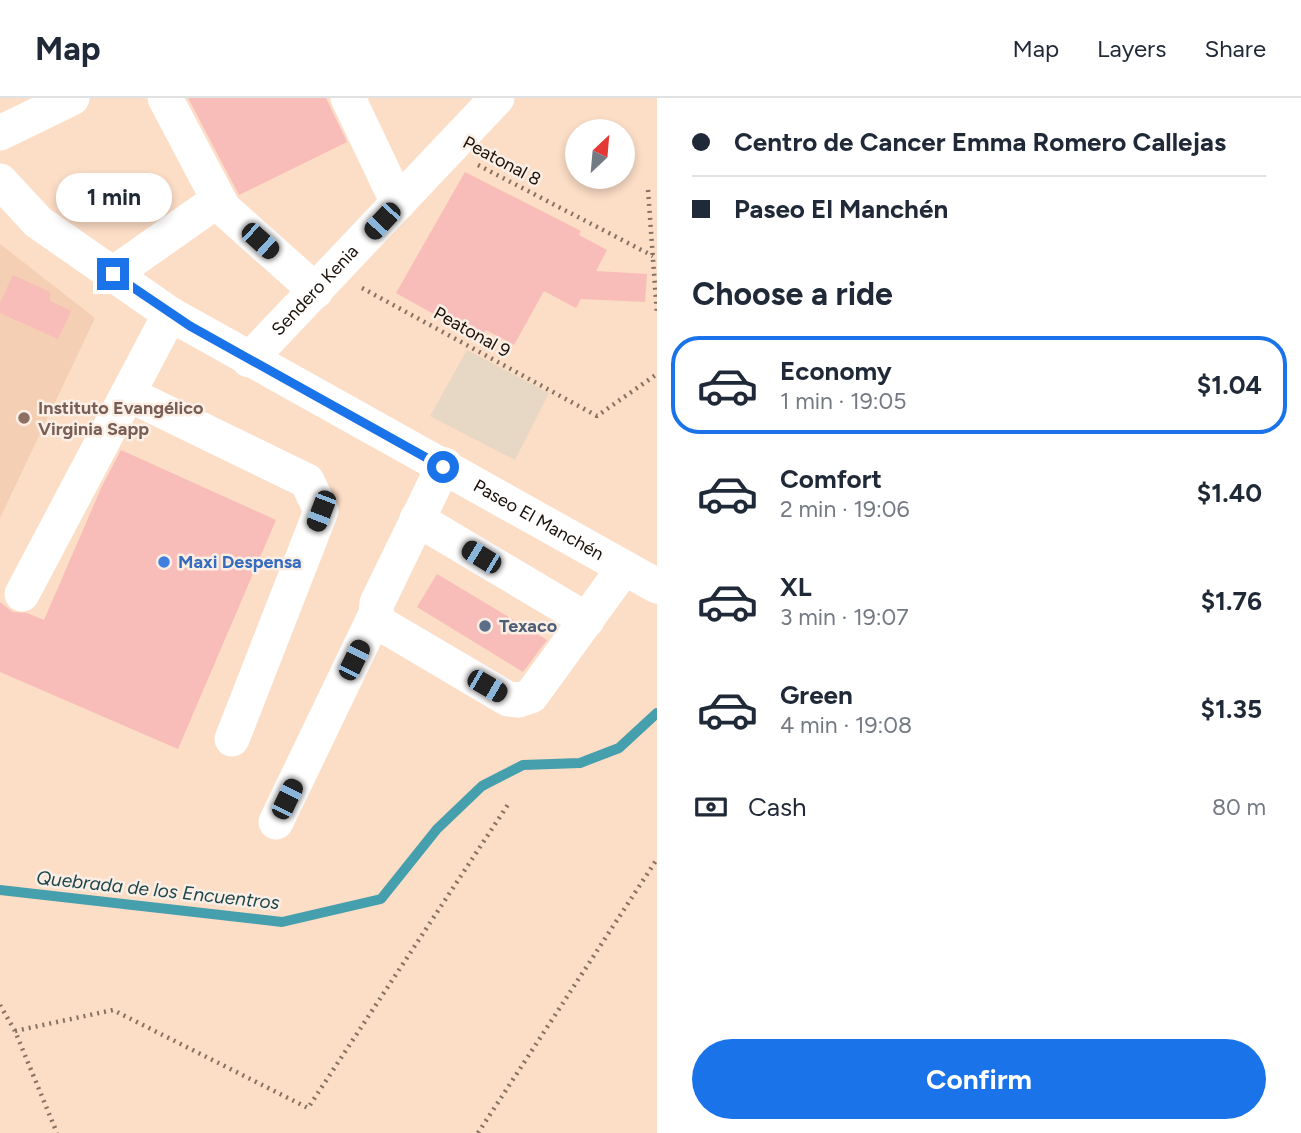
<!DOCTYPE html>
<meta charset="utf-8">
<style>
body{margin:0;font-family:Figtree,sans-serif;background:#f2f2f3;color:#1f2937;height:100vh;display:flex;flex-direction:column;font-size:26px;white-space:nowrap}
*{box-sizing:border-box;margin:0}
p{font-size:23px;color:#747a83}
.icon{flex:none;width:38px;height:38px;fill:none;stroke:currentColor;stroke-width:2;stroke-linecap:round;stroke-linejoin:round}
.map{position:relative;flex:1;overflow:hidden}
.side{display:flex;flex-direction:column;background:#fff;width:644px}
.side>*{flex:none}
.guide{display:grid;align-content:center;height:154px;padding:0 35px;background:#fff}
.needle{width:46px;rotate:26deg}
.tools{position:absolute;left:565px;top:21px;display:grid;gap:14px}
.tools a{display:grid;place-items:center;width:70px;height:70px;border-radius:50%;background:#fff;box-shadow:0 4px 10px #0003;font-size:35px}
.end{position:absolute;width:32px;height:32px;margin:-16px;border:9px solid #1a73e8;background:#fff;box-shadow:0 0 0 4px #fff}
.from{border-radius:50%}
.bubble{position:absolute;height:49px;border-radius:24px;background:#fff;box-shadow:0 4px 10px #0003;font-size:23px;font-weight:700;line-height:49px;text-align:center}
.car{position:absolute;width:21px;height:42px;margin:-21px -10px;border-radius:9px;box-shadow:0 0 5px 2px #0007;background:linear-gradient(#222 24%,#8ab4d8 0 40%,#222 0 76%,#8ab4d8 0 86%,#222 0)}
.guide b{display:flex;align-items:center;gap:24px;height:66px;font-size:26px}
.guide b+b{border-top:2px solid #e0e1e3}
.guide i{width:18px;height:18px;background:#1f2937}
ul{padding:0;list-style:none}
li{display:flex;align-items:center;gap:21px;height:98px;margin:0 14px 10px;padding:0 21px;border:4px solid transparent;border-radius:28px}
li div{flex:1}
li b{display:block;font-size:26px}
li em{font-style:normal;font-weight:700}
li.active{border-color:#1a73e8}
li>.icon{width:63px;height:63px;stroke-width:1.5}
h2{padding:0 35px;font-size:32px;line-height:84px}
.pay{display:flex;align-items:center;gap:18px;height:77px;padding:0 35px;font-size:26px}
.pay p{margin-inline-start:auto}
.cta{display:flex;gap:14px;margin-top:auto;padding:14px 35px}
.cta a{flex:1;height:80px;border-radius:42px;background:#1a73e8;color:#fff;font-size:28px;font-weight:700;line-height:80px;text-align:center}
header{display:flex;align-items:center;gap:42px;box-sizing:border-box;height:98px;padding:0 35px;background:#fff;border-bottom:2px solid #e0e1e3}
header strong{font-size:33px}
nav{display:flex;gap:38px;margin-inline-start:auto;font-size:24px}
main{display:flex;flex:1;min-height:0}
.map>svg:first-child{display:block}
.built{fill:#f4cfb4}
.medical{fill:#e7d7c5}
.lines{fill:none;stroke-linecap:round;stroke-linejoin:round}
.stream{stroke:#459fac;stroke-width:10}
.building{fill:#f8bcb9}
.path{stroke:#867263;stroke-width:4.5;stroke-dasharray:2 5;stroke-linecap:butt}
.minor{stroke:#fff;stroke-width:35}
.route{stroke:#1a73e8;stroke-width:9}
.education-dot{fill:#8d6e63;stroke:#fbefe5;stroke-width:2.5}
.shop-dot{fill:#3f7fe0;stroke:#fbefe5;stroke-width:2.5}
.service-dot{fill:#5c6f8a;stroke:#fbefe5;stroke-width:2.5}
.labels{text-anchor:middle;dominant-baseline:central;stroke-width:5;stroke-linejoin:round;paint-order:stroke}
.street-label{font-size:18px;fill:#1b1109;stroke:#fbefe5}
.education-label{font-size:18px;font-weight:bold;fill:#785e54;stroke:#fbefe5;text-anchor:start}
.shop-label{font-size:18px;font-weight:bold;fill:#366cbe;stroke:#fbefe5;text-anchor:start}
.service-label{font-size:18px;font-weight:bold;fill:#4e5e75;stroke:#fbefe5;text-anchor:start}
.water-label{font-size:19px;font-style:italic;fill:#1d464c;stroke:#fbefe5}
</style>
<header>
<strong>Map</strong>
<nav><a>Map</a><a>Layers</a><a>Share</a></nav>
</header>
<main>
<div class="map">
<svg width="657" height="1035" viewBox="0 0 657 1035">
<rect width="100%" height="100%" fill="#fcddc6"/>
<path class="built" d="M0 146 95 220 0 420Z"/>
<path class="medical" d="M467 252 549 295 515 362 430 318Z"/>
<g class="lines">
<path class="stream" d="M0 792 282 824 381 801 437 731 482 688 523 667 580 665 619 650 657 615"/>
</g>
<g class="building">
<path d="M188 0H326L347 44 239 97Z"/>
<path d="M465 74 581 133 579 137 607 152 596 173 647 176 645 204 581 201 576 210 544 193 514 247 486 232 480 242 396 195Z"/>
<path d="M13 177 50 194V203L71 213 58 241 0 215V205Z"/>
<path d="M121 352 276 422 178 651 0 574V504L13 514 27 515 44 522 102 388Z"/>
<path d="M437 476 547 542 523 574 417 509Z"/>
</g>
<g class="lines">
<g class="path">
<path d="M478 67 653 158"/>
<path d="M648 92 657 216"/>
<path d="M362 190 597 318 657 276"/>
<path d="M0 907 15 933 57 1035"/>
<path d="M15 933 113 912 308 1010 509 705"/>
<path d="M478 1035 657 761"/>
</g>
<g class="minor">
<path d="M165 0 223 110 316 193"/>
<path d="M348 0 398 105"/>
<path d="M0 35 72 0"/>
<path id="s1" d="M0 83 38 124 170 216 657 488"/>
<path d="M113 176 218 102"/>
<path id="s2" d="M249 262 497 0"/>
<path d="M128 296 307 383 321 413 232 641"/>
<path d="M443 369 377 505 376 516 381 526 508 601 519 602 531 598 624 470"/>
<path d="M417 421 587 522"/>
<path d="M22 496 170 216"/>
<path d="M276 724 376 516"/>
</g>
</g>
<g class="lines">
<path class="route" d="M113 176 190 228 443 369"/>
</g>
<circle class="education-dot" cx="24" cy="320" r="7"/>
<circle class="shop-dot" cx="164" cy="464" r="7"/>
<circle class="service-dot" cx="485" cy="528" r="7"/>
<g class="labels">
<g class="street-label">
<text transform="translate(502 63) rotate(28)">Peatonal 8</text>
<text stroke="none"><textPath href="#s2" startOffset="96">Sendero Kenia</textPath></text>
<text transform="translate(472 234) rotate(29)">Peatonal 9</text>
<text stroke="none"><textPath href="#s1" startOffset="639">Paseo El Manchén</textPath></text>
</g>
<g class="education-label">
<text x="38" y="310">Instituto Evangélico<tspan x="38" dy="21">Virginia Sapp</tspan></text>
</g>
<g class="shop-label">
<text x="178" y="464">Maxi Despensa</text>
</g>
<g class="service-label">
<text x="499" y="528">Texaco</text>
</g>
<g class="water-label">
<text transform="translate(158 792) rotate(6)">Quebrada de los Encuentros</text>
</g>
</g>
</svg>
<div class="tools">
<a><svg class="needle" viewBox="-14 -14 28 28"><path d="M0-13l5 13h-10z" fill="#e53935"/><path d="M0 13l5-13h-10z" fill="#747a83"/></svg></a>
</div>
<i class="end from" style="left:443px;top:369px"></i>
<i class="end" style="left:113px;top:176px"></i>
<div class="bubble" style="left:56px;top:75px;width:116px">1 min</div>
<i class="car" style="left:382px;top:123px;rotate:223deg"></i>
<i class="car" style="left:260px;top:143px;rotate:132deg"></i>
<i class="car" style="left:321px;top:413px;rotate:201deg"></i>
<i class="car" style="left:481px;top:459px;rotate:301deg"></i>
<i class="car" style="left:354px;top:562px;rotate:26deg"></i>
<i class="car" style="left:487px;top:588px;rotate:120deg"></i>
<i class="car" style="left:287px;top:701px;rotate:26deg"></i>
</div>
<section class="side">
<div class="guide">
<b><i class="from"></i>Centro de Cancer Emma Romero Callejas</b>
<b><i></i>Paseo El Manchén</b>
</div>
<h2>Choose a ride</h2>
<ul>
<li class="active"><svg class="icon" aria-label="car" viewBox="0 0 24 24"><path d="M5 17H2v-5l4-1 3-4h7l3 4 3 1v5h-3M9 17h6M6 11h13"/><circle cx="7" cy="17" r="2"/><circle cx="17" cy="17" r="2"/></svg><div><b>Economy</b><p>1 min · 19:05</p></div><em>$1.04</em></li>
<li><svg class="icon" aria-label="car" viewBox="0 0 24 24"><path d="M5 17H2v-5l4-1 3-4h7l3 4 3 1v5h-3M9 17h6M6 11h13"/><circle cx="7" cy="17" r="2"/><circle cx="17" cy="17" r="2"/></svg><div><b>Comfort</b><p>2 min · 19:06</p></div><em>$1.40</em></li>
<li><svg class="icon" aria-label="car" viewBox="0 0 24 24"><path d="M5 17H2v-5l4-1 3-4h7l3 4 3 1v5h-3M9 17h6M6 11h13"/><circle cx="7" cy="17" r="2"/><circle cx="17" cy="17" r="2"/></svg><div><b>XL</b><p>3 min · 19:07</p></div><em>$1.76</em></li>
<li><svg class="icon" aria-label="car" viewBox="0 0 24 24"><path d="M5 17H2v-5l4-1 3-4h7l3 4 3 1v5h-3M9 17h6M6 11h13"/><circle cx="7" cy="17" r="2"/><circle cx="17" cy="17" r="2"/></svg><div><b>Green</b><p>4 min · 19:08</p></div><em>$1.35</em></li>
</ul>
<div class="pay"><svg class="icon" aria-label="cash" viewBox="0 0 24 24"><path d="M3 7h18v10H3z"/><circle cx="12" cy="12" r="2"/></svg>Cash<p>80 m</p></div>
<div class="cta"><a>Confirm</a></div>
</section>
</main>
